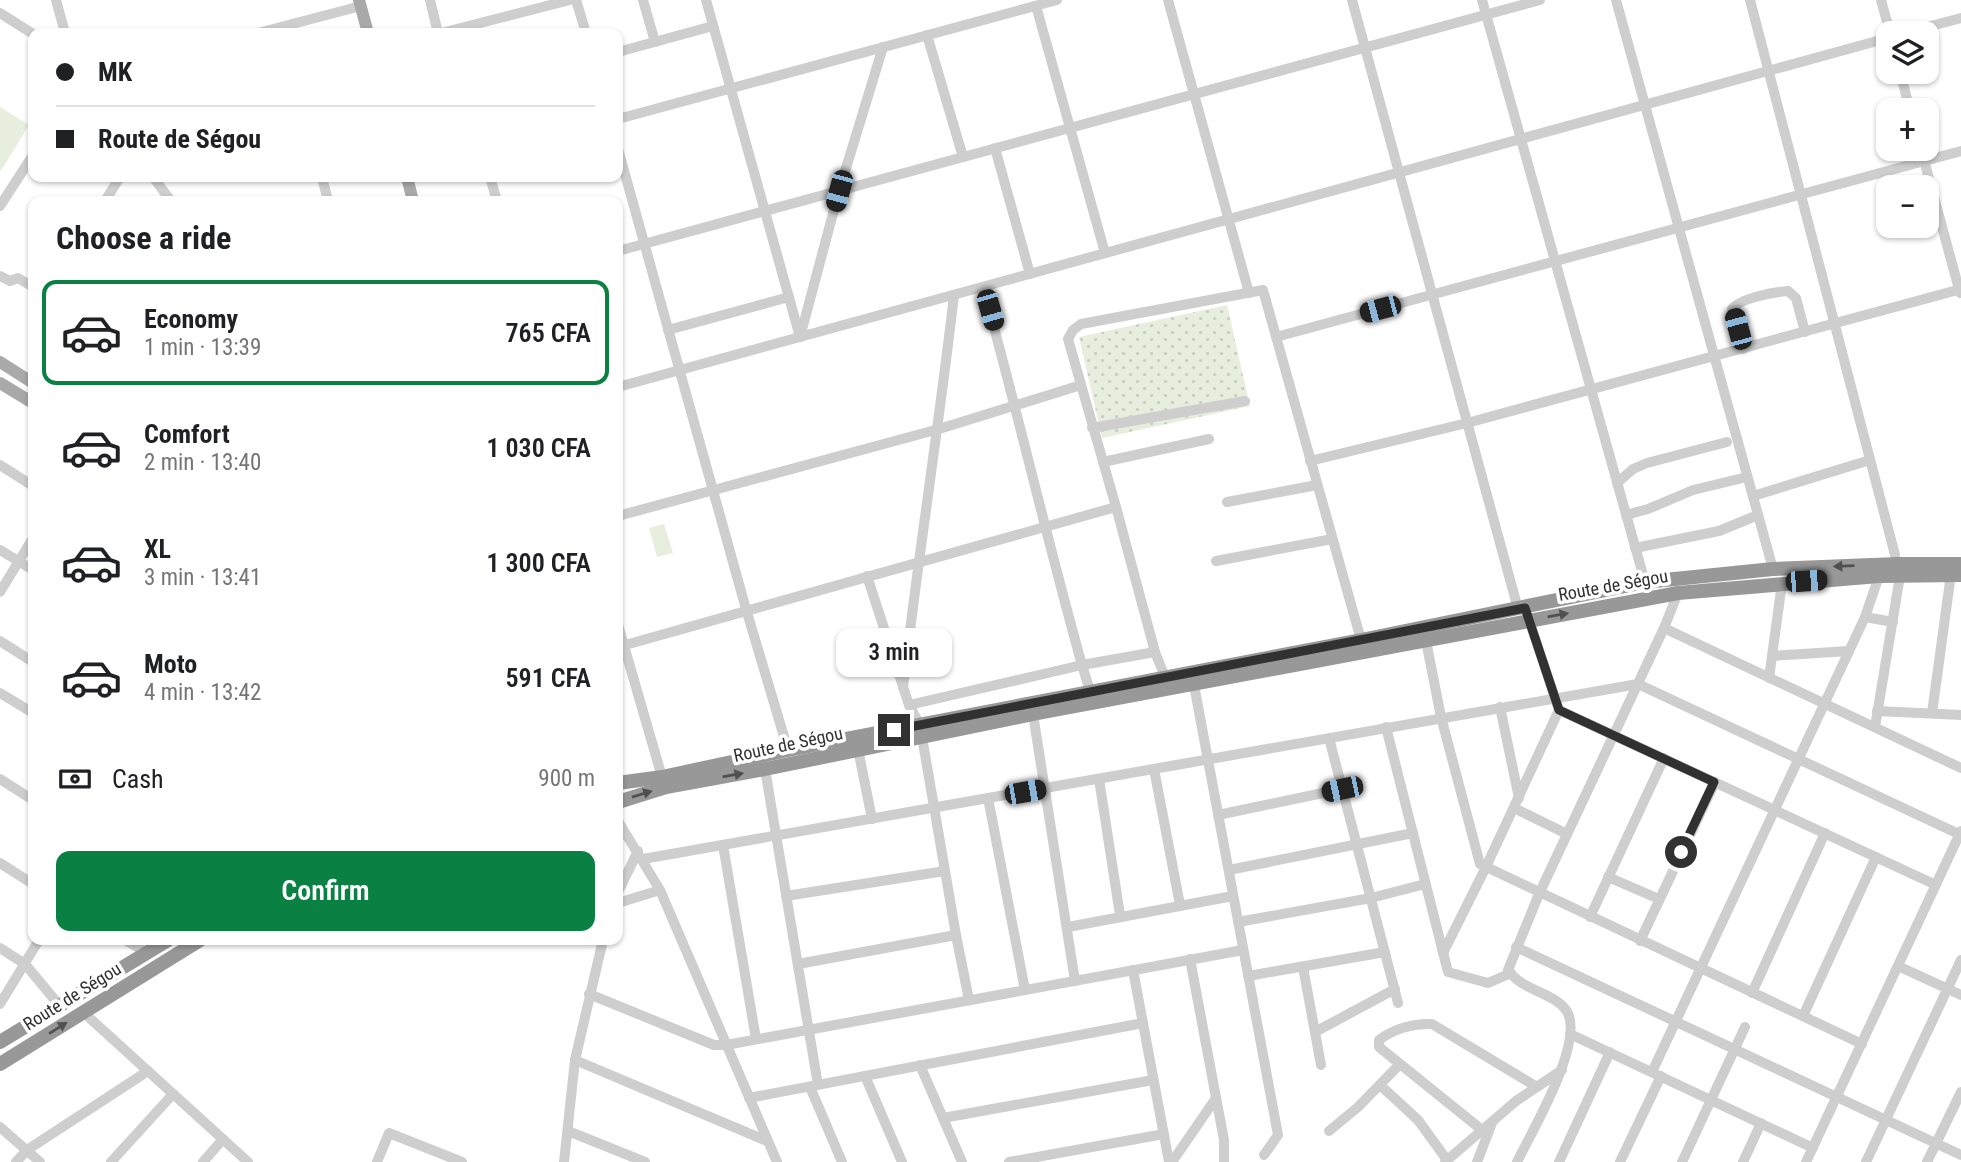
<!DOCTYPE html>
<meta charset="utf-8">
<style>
body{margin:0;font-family:"Roboto Condensed",sans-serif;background:#f2f2f2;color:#202124;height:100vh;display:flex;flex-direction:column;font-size:26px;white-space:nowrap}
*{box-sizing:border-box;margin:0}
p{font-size:23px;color:#757577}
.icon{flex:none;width:38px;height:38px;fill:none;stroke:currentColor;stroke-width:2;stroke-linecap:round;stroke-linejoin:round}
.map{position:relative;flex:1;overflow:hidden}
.panel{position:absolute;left:28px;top:196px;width:595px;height:749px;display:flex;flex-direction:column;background:#fff;border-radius:14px;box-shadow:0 2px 5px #0004}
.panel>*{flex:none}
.top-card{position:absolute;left:28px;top:28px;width:595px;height:154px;border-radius:14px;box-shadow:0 2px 5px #0004;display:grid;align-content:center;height:154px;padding:0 28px;background:#fff}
.controls{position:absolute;left:1876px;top:21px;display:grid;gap:14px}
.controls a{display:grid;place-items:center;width:63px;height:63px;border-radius:14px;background:#fff;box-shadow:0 2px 5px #0004;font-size:35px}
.end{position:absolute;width:32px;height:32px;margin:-16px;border:9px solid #313131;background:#fff;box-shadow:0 0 0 4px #fff}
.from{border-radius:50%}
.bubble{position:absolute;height:49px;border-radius:14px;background:#fff;box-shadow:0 2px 5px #0004;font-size:23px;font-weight:600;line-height:49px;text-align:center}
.car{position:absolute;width:21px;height:42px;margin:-21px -10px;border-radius:9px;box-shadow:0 0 5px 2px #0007;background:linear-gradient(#222 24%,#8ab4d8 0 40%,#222 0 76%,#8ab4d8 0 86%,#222 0)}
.top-card b{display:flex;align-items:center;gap:24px;height:66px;font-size:26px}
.top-card b+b{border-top:2px solid #e0e0e0}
.top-card i{width:18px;height:18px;background:#202124}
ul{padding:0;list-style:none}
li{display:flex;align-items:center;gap:21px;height:105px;margin:0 14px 10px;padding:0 14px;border:4px solid transparent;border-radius:14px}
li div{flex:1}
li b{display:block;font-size:26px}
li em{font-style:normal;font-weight:600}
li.on{border-color:#0b8043}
li>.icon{width:63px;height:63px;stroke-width:1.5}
h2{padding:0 28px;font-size:32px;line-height:84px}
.pay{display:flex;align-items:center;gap:18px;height:77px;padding:0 28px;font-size:26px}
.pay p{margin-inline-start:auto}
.cta{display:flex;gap:14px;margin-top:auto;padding:14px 28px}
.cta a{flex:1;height:80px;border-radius:14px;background:#0b8043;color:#fff;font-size:28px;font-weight:600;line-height:80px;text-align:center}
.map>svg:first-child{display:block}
.park{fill:url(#park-dots)}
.pitch{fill:#e8eede}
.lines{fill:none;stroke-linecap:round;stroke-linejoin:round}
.minor{stroke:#cecece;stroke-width:10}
.major{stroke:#a9a9a9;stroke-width:12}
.highway{stroke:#989898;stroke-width:14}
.oneway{fill:#505050}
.route{stroke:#313131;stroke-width:9}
.labels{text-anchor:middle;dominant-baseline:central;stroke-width:7;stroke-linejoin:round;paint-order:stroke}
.street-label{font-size:18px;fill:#313131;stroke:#fff}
</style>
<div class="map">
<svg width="1961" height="1162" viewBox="0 0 1961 1162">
<defs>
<pattern id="park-dots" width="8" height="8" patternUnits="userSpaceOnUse" patternTransform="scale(1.75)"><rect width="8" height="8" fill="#e8eede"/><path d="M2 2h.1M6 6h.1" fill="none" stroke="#c7cdbf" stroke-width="1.8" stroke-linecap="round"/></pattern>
</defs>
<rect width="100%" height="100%" fill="#fff"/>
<path class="park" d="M1227 305 1250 406 1102 438 1079 337Z"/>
<g class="pitch">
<path d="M0 107 29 125 0 172Z"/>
<path d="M664 524 673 553 657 557 649 528Z"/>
</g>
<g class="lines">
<g class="minor">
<path d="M56 0 65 33"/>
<path d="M430 0 438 33"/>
<path d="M576 0 586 33"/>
<path d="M643 0 655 42"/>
<path d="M706 0 800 337"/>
<path d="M1168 0 1249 293"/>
<path d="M1352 0 1518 609"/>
<path d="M1482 0 1645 582"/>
<path d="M1616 0 1773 569"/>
<path d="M1750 0 1895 555"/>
<path d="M1881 0 1890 33"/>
<path d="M1036 6 1105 253"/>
<path d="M0 13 33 34"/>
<path d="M258 33 361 6"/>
<path d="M441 33 570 0"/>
<path d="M1904 33 1961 18"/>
<path d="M927 35 963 157"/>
<path d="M618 52 713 26"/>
<path d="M1900 72 1910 110"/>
<path d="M618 119 1057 0"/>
<path d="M995 148 1030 274"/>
<path d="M618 149 746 609 788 750"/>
<path d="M1921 149 1960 293"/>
<path d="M153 177 171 201"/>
<path d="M322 177 328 201"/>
<path d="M490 177 497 201"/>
<path d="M105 201 120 177"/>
<path d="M0 206 33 155"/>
<path d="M618 251 1540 0"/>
<path d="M0 276 10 281 18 278 33 287"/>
<path d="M983 287C1018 413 1047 540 1082 665L1155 652"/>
<path d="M668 330 789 297"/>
<path d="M800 337 839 191 883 47"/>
<path d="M1276 337 1961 151"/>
<path d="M1743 349 1732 309C1740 298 1775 292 1788 291L1796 298 1805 332"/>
<path d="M618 387 1888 38"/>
<path d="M1092 428 1245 401"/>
<path d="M1310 461 1467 423 1961 289"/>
<path d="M1103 462 1209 439"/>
<path d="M0 465 33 486"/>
<path d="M1617 483 1633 469 1647 463 1727 442"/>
<path d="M1753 496 1870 460"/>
<path d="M1227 502 1317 485"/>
<path d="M1626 515 1648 509 1693 490 1747 477"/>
<path d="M618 516 939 429 1081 385"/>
<path d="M1635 548 1719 531 1758 515"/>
<path d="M0 550 33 570"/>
<path d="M1216 561 1332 539"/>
<path d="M867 576 909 705 920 725"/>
<path d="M0 592 33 538"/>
<path d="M1865 617 1879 576"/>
<path d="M618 625 662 777"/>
<path d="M1664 628 1961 768"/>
<path d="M0 641 33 662"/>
<path d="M1426 641 1441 717 1480 864 1862 1044"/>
<path d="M618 647 1116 507"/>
<path d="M1772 656 1849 651"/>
<path d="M1165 677 1155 652 1116 507 1068 339 1073 330 1081 324 1263 290 1361 640"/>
<path d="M1769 678 1782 583"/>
<path d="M1194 685 1278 1135 1264 1155"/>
<path d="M903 688C918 557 939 426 954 295"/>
<path d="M0 693 33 713"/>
<path d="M909 705 1082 665 1090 691"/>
<path d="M1500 707 1519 798"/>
<path d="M1559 710 1936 885"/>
<path d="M1877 711 1961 715"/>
<path d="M1932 713 1951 574"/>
<path d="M1033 714 1075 981"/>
<path d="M1386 727 1448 972 1488 983 1511 973"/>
<path d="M1875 727 1900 576"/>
<path d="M1329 738 1398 1003"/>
<path d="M858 749 872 819"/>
<path d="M765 769 818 1085"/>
<path d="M1154 769 1180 905"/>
<path d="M0 779 33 800"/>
<path d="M1099 779 1120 915"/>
<path d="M1514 808 1567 834"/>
<path d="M1218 815 1342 789"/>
<path d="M618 821 660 890 777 1162"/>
<path d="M723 845 756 1039"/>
<path d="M643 859 988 798"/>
<path d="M0 863 33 884"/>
<path d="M1229 870 1413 833"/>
<path d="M1608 877 1659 899"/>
<path d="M618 892 638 851"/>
<path d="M786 896 945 871"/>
<path d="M618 903 660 890"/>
<path d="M1590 917 1664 758"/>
<path d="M1238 922 1371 898 1425 884"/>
<path d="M1068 927 1233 896"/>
<path d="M956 935 969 1000"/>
<path d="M125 940 147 953"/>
<path d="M1640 941 1715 782"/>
<path d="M1516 947 1961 1155"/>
<path d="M0 948 25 964 59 1005"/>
<path d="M1443 953 1485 869 1559 710 1528 617"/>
<path d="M1190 959 1224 1140V1162"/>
<path d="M798 964 956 935 922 737"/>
<path d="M1898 966 1961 995"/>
<path d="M1303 967 1321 1065"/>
<path d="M1133 970 1169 1162"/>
<path d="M1248 976 1385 952"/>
<path d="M1025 990 988 798 1638 684 1961 835"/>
<path d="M1752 993 1825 833"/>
<path d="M589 994 714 1045H726L1243 950"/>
<path d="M0 1004 39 940"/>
<path d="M83 1012 248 1162"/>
<path d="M1803 1016 1876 857"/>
<path d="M1315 1032 1395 989"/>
<path d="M1570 1034 1813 1148"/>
<path d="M575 1060 767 1141"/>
<path d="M920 1065 962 1162"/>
<path d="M1652 1072 1865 617 1893 622"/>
<path d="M865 1076 902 1162"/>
<path d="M1380 1085 1418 1120 1447 1160"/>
<path d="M810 1087 842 1162"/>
<path d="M749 1098 1143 1023"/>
<path d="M943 1118 1153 1080"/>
<path d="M0 1127 40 1162"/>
<path d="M1482 1130 1379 1047V1040C1393 1029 1414 1023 1432 1024L1537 1087"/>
<path d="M568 1131 645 1162"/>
<path d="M1329 1131 1358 1107 1400 1064"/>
<path d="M16 1162 27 1150 148 1071"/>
<path d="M111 1162 173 1094"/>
<path d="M203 1162 223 1139"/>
<path d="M377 1162 389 1133 462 1162"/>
<path d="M564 1162 575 1060 603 940"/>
<path d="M1009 1162 1164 1134"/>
<path d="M1172 1162 1216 1098"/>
<path d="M1445 1162 1516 1101 1562 1070"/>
<path d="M1477 1162 1492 1123"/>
<path d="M1517 1162C1531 1133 1587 1039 1566 1010 1553 992 1522 991 1508 970L1539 894 1664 628 1678 593"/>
<path d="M1559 1162 1610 1052"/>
<path d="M1620 1162 1661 1076"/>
<path d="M1682 1162 1745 1027"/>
<path d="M1743 1162 1761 1123"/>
<path d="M1806 1162 1961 831"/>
<path d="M1866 1162 1961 960"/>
<path d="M1927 1162 1961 1092"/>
</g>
<g class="major">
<path d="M359 0 368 33"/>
<path d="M407 177 413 201"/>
<path d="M0 362 33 383"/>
<path d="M0 383 33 403"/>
</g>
<g class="highway">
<path d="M618 783 662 777 788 750 1361 640 1645 582 1773 569 1897 564H1961"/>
<path d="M618 802 666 787 765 769 1033 714 1678 593 1879 576 1961 575"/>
<path d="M0 1042 168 940"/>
<path d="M0 1064 200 940"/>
</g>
</g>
<defs><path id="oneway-solid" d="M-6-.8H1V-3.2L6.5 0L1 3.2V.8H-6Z" transform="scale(1.75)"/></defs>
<g class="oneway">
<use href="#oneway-solid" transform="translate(1844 566) rotate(178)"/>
<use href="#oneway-solid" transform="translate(1558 615) rotate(-10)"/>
<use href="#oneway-solid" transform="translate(733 775) rotate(-10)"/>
<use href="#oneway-solid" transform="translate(642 794) rotate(-17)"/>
<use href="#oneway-solid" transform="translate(58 1028) rotate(-32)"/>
</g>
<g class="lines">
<path class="route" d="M894 730 1525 608 1559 710 1714 782 1681 852"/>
</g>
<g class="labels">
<g class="street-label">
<text transform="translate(1613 585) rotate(-10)">Route de Ségou</text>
<text transform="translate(788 744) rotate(-12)">Route de Ségou</text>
<text transform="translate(72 996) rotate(-32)">Route de Ségou</text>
</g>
</g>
</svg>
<div class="controls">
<a><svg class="icon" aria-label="layers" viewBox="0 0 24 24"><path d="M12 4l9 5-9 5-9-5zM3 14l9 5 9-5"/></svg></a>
<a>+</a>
<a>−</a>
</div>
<i class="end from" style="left:1681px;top:852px"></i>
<i class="end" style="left:894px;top:730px"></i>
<div class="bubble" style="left:836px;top:628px;width:116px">3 min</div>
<i class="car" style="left:839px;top:191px;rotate:195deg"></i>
<i class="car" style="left:1380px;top:309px;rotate:255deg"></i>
<i class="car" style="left:990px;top:310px;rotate:164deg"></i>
<i class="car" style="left:1738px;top:329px;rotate:345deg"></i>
<i class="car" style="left:1806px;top:581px;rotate:86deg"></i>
<i class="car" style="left:1342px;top:789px;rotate:258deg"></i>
<i class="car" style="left:1025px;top:792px;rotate:80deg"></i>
<div class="top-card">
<b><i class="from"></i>MK</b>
<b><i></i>Route de Ségou</b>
</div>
<section class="panel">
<h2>Choose a ride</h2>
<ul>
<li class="on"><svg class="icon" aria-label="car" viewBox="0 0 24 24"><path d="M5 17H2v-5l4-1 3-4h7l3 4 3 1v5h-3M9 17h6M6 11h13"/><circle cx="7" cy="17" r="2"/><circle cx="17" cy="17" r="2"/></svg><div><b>Economy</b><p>1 min · 13:39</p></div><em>765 CFA</em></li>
<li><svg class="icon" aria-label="car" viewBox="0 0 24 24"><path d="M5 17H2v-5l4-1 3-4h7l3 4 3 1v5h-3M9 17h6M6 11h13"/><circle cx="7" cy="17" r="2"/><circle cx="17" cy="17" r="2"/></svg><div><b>Comfort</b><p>2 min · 13:40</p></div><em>1 030 CFA</em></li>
<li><svg class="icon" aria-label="car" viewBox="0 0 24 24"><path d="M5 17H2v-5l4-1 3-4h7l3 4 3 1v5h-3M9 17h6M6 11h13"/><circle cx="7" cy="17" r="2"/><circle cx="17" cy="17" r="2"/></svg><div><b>XL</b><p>3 min · 13:41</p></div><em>1 300 CFA</em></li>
<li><svg class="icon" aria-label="car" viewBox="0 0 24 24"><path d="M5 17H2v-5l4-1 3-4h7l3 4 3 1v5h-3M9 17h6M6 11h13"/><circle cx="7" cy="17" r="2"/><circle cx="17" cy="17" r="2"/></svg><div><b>Moto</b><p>4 min · 13:42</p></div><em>591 CFA</em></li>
</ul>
<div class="pay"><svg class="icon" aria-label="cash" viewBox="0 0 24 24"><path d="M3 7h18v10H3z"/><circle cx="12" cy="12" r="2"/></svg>Cash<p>900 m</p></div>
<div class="cta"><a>Confirm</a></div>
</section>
</div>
